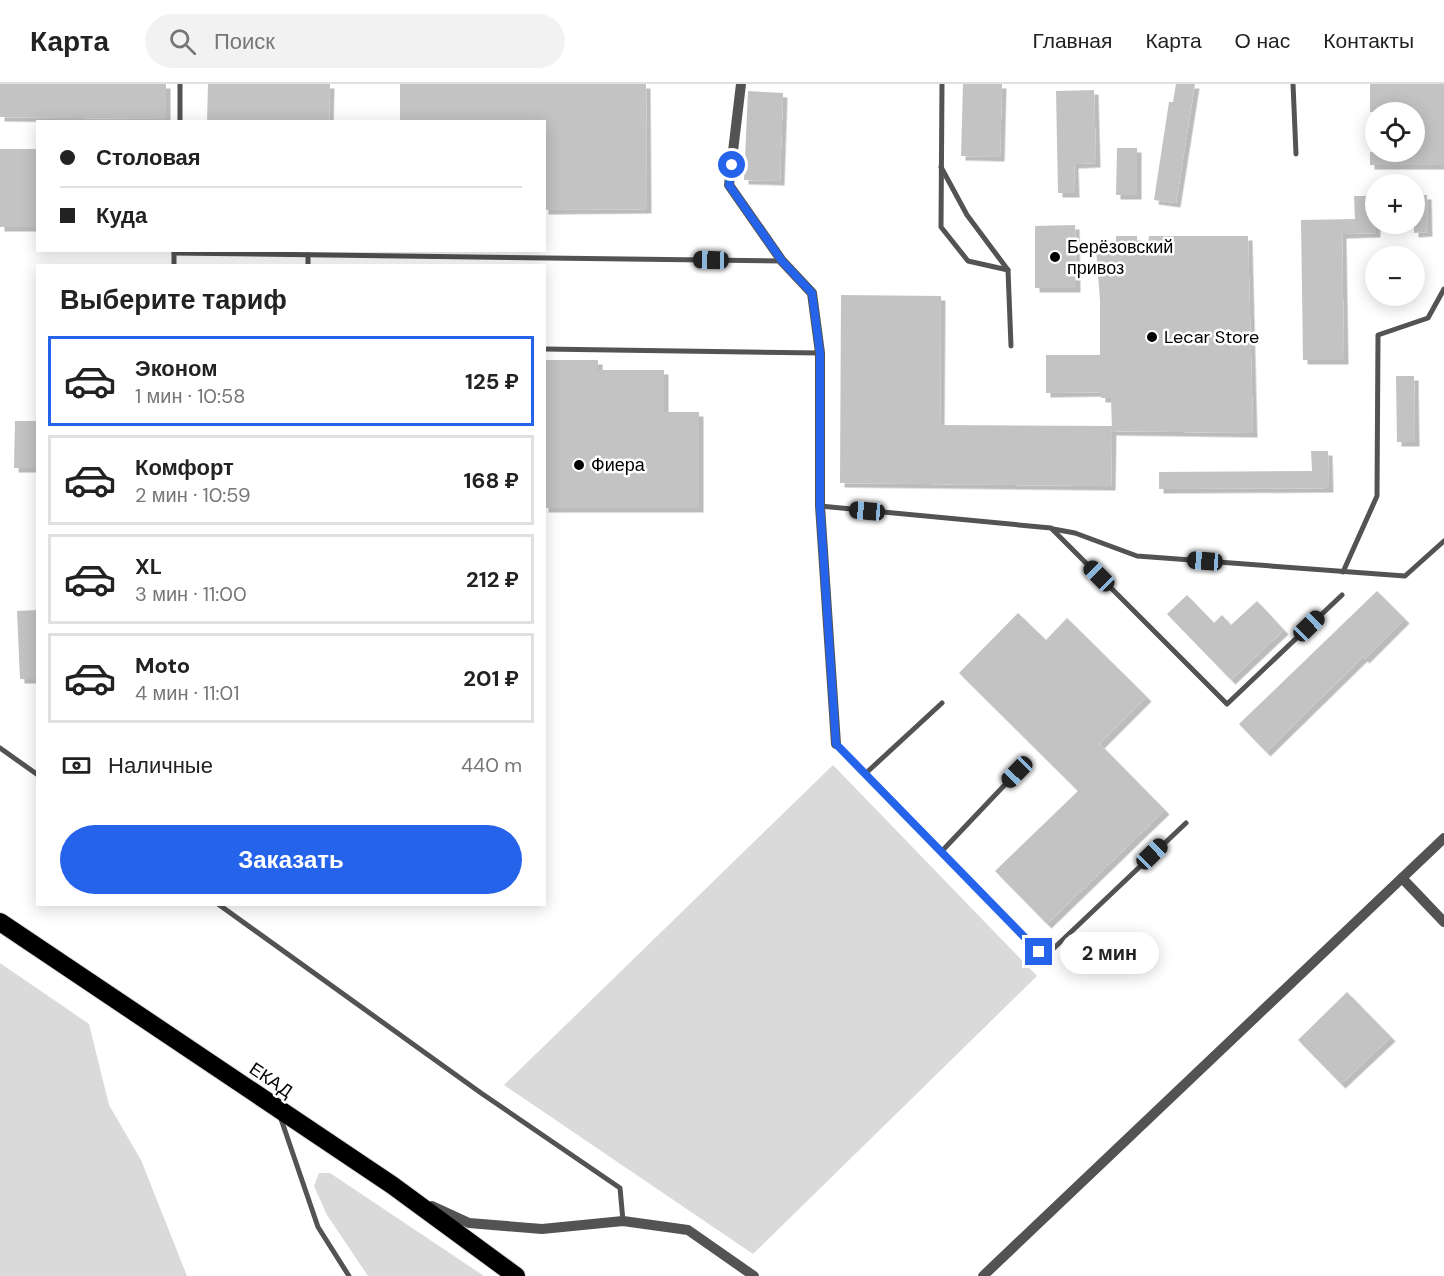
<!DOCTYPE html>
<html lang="ru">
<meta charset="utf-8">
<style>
body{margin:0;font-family:"DM Sans",sans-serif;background:#f2f2f2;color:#222;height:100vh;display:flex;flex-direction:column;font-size:22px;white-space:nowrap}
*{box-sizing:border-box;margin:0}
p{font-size:20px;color:#767676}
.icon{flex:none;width:33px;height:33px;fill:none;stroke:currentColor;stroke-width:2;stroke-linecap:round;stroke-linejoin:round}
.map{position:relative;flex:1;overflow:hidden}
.sheet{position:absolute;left:36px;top:180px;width:510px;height:642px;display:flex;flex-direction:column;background:#fff;border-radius:0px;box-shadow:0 3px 15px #0003}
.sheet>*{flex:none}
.guide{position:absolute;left:36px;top:36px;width:510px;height:132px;border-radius:0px;box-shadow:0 3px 15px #0003;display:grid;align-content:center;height:132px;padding:0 24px;background:#fff}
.fabs{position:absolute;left:1365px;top:18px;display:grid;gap:12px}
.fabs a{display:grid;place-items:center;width:60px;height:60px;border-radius:50%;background:#fff;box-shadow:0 3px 15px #0003;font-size:30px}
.end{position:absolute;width:27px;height:27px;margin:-14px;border:8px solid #2563eb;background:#fff;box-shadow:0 0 0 3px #fff}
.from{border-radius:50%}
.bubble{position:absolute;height:42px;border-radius:21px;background:#fff;box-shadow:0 3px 15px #0003;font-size:20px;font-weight:700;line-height:42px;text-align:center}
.car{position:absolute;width:18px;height:36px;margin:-18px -9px;border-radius:8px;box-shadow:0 0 4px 2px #0007;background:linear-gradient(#222 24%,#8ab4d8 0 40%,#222 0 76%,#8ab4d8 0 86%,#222 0)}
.guide b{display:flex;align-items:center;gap:21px;height:57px;font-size:22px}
.guide b+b{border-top:2px solid #e0e0e0}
.guide i{width:15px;height:15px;background:#222}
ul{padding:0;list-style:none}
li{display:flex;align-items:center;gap:18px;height:90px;margin:0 12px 9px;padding:0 12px;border:3px solid #e0e0e0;border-radius:0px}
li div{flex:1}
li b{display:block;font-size:22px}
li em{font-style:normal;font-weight:700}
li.current{border-color:#2563eb}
li>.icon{width:54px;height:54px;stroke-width:1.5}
h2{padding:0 24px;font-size:27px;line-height:72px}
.pay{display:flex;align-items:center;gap:15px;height:66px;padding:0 24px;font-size:22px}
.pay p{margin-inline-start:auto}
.action{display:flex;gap:12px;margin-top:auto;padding:12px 24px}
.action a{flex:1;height:69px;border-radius:36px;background:#2563eb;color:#fff;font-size:24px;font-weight:700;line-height:69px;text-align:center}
header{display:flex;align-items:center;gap:36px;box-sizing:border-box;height:84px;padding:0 30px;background:#fff;border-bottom:2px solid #e0e0e0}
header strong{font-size:28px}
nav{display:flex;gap:33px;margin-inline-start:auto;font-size:21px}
.search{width:420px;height:54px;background:#f2f2f2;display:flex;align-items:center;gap:15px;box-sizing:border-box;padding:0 21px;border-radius:33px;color:#767676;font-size:22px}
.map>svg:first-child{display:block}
.green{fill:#dadada}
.building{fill:#c3c3c3;filter:url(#shadow)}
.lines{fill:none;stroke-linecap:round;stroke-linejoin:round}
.highway-casing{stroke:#dbdbdb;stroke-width:20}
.lane{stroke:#535353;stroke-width:5}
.street{stroke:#535353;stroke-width:10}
.highway{stroke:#000;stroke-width:18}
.route{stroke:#2563eb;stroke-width:8}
.poi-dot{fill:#000;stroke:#fff;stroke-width:2}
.labels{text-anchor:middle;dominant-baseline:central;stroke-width:5;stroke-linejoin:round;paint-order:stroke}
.poi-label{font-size:18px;fill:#000;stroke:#fff;text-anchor:start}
.street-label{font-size:18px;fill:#000;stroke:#fff}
</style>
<header>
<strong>Карта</strong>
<div class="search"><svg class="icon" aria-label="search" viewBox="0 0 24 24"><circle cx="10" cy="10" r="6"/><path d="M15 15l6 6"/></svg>Поиск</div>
<nav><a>Главная</a><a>Карта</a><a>О нас</a><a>Контакты</a></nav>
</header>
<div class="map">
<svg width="1444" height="1192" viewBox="0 0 1444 1192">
<defs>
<filter id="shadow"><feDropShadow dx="4.5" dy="4.5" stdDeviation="0" flood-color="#0004"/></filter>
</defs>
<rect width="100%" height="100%" fill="#fff"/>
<g class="green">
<path d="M833 681 1037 892 753 1170 504 1001Z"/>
<path d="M0 879 89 940 109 1021 141 1076 187 1192H0Z"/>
<path d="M319 1089H330L484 1192H368L327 1131 314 1102Z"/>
</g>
<g class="building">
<path d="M0 0H166V35L0 33Z"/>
<path d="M208 0H330L329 38H207Z"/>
<path d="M400 0H646L647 125 544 126V38H400Z"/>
<path d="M963 0H1002L1000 73 961 72Z"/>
<path d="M1176 0H1195L1176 119 1154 116 1169 18H1173Z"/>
<path d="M1370 0H1444V81H1370V68H1414V28H1370Z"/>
<path d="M1094 6 1096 79 1074 80 1075 109H1058L1056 7Z"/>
<path d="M748 7 783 9 780 97 744 96Z"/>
<path d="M1117 64H1137V111H1116Z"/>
<rect x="0" y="65" width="38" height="78"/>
<path d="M1414 111H1427L1428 148 1414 149Z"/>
<path d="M1354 112H1376V149L1342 150 1344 276H1303L1301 136 1355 135Z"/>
<path d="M1075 141 1076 204H1035V142Z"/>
<path d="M1116 152H1137V164L1147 165 1149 152H1248L1253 349 1112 347 1111 314H1101V308L1046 309V271H1100V216L1096 165 1116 164Z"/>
<path d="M841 211 941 212 940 341 1112 342 1111 402 840 399Z"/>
<path d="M544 276H598V286H664V328H699V424H544Z"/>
<path d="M1396 292H1414L1415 358H1397Z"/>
<path d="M15 337H38V384H14Z"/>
<path d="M1311 367H1328L1329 404 1159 405V388L1312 387Z"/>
<path d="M1377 507 1405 535 1365 575 1363 573 1266 668 1239 640Z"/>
<path d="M1187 511 1214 539 1222 531 1231 541 1257 517 1284 546 1231 596 1167 530Z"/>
<path d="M38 526V595H20L17 527Z"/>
<path d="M1018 529 1046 556 1067 534 1147 613 1100 660 1165 726 1047 840 995 787 1078 707 959 589Z"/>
<path d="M1347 908 1391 953 1341 1000 1298 956Z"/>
</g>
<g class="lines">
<g class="highway-casing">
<path id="highway" d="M0 838 392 1101 516 1192"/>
</g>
<g class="lane">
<path d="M180 0V38"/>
<path d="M942 0 941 143 968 177 1008 186"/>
<path d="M1293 0 1296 70"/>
<path d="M941 83 967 131 1008 186 1011 262"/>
<path d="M174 169 781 177"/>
<path d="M308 171V182"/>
<path d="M174 182V168"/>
<path d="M544 265 820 269"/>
<path d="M820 422 1051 444 1227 620 1342 511"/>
<path d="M1053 445 1075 449 1137 472 1405 492 1444 457"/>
<path d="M1343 488 1377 412 1378 251 1428 234 1444 205"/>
<path d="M836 660 1039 868 1053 865 1186 739"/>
<path d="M0 664 38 691"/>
<path d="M865 690 942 619"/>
<path d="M941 768 1017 688"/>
<path d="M218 820 481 1009 620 1104 623 1137"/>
<path d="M280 1032 318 1143 349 1192"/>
</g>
<g class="street">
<path d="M741 0 729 101 782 177 812 209 820 269V422L836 660"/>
<path d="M1402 794 1444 838"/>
<path d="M432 1122 469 1139 542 1145 623 1137 688 1146 754 1192"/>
<path d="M983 1192 1444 754"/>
</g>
<use href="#highway" class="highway"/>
</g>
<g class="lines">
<path class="route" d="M732 81 729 101 782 177 812 209 820 269V422L836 660 1039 868"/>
</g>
<g class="poi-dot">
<circle cx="1055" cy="173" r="6"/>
<circle cx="1152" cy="253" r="6"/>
<circle cx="579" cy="381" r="6"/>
</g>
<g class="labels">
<g class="poi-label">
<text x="1067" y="163">Берёзовский<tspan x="1067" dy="21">привоз</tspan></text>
<text x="1164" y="253">Lecar Store</text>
<text x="591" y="381">Фиера</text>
</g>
<g class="street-label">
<text transform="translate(271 996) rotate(34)">ЕКАД</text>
</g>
</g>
</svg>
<div class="fabs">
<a><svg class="icon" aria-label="locate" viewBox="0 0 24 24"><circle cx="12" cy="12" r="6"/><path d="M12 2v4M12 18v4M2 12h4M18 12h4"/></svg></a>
<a>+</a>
<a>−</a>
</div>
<i class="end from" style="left:732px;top:81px"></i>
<i class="end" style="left:1039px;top:868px"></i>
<div class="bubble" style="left:1060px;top:848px;width:99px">2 мин</div>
<i class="car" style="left:711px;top:176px;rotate:271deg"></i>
<i class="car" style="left:867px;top:427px;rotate:275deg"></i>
<i class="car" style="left:1205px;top:477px;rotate:274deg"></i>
<i class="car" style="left:1099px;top:492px;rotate:315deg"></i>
<i class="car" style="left:1309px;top:542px;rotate:46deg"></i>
<i class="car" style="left:1017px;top:688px;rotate:224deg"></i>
<i class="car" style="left:1152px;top:770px;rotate:46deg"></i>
<div class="guide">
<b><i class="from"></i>Столовая</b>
<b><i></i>Куда</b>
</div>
<section class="sheet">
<h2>Выберите тариф</h2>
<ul>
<li class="current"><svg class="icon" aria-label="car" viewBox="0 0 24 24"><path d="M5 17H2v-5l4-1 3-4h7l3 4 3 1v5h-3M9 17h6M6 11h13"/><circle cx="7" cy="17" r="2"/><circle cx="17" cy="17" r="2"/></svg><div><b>Эконом</b><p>1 мин · 10:58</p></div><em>125 ₽</em></li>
<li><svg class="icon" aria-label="car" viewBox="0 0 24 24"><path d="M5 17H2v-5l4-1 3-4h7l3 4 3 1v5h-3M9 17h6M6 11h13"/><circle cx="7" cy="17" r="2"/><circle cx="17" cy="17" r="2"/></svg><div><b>Комфорт</b><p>2 мин · 10:59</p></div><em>168 ₽</em></li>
<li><svg class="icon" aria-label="car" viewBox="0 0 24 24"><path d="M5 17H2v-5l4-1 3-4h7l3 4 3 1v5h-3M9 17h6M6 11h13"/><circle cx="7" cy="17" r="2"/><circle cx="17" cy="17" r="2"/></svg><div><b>XL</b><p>3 мин · 11:00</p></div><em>212 ₽</em></li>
<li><svg class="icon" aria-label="car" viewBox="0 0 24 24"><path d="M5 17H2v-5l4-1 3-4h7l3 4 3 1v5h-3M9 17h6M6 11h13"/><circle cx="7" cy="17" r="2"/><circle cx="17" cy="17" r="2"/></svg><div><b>Moto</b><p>4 мин · 11:01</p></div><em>201 ₽</em></li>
</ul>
<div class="pay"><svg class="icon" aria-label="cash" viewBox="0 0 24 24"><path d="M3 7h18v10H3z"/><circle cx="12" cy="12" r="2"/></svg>Наличные<p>440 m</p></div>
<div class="action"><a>Заказать</a></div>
</section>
</div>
